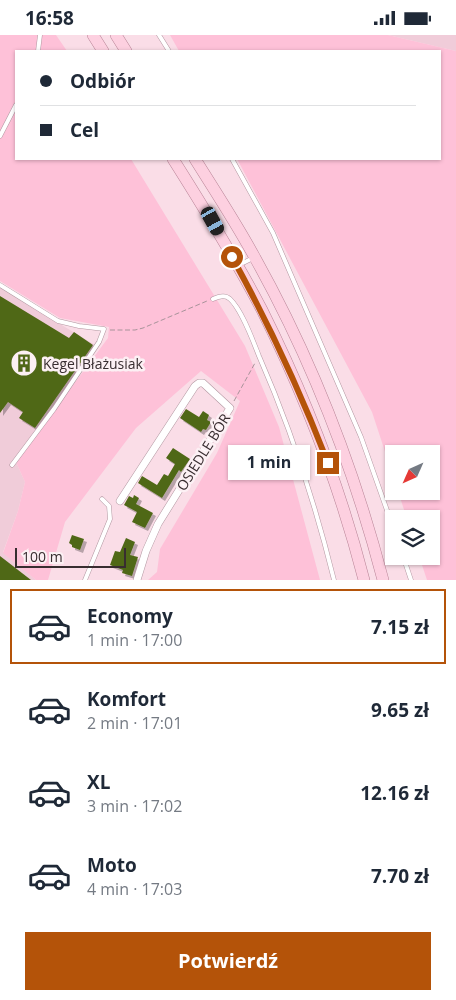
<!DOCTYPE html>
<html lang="pl">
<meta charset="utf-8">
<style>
body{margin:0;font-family:"Open Sans",sans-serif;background:#f2f2f3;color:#1f2937;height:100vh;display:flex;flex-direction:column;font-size:19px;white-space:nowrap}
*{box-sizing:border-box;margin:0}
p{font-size:16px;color:#747a83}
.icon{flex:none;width:28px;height:28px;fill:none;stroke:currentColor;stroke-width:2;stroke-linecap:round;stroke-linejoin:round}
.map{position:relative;height:545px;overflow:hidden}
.drawer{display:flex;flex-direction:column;background:#fff;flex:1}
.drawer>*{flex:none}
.top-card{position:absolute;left:15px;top:15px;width:426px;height:110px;border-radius:0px;box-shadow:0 1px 4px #0004;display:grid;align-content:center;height:110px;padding:0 25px;background:#fff}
.needle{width:32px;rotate:225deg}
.controls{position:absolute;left:385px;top:410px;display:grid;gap:10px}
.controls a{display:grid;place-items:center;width:55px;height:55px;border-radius:0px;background:#fff;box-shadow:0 1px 4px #0004;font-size:25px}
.scale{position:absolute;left:15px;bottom:12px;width:111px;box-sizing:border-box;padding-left:5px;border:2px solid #382d30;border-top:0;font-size:14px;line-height:18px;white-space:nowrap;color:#382d30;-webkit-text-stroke:4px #fcf0f4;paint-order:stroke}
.end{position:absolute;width:22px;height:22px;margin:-11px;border:6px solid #b45309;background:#fff;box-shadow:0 0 0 2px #fff}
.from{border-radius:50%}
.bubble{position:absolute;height:35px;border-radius:0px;background:#fff;box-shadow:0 1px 4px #0004;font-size:16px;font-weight:700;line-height:35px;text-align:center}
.car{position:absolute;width:15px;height:30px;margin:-15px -8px;border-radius:6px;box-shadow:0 0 4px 1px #0007;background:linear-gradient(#222 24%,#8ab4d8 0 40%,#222 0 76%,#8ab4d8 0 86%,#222 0)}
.top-card b{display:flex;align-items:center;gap:18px;height:48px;font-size:19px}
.top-card b+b{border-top:1px solid #e0e1e3}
.top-card i{width:12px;height:12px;background:#1f2937}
ul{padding:9px 0 0;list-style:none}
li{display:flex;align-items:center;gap:15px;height:75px;margin:0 10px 8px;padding:0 15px;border:2px solid transparent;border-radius:0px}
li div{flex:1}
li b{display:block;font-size:19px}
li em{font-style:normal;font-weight:700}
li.current{border-color:#b45309}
li>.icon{width:45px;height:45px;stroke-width:1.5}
.cta{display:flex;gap:10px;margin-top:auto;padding:10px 25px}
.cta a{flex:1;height:58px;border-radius:0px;background:#b45309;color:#fff;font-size:20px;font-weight:700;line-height:58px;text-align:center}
.status{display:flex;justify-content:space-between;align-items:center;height:35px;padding:0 25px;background:#fff;direction:ltr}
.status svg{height:14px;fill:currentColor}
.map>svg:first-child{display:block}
.built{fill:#f0ccd9}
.green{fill:#fec1d8}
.building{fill:#506819;filter:url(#shadow)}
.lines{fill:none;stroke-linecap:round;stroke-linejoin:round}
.lane-casing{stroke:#b297a1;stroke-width:5}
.street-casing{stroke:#b297a1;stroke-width:8}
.primary-casing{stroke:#b78295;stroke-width:12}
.path{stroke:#a8939a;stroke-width:1;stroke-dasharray:5 2.5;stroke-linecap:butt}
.lane{stroke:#fff;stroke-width:4}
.street{stroke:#fff;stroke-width:7}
.primary{stroke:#fdd0e0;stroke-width:11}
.route{stroke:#b45309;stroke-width:6}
.labels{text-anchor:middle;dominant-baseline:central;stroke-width:5;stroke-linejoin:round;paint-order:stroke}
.poi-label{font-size:14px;fill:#382d30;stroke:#fcf0f4;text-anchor:start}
.street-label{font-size:14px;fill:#382d30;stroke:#fcf0f4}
</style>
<div class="status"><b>16:58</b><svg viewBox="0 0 49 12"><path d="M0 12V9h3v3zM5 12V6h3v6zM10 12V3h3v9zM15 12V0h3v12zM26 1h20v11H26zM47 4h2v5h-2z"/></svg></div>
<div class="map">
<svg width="456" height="545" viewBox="0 0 456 545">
<defs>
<filter id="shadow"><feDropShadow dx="3" dy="3" stdDeviation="0" flood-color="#0004"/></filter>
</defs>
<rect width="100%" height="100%" fill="#fadde7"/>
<g class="built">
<path d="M388 0H456V16Z"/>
<path d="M0 253 95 310 16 427 25 447 18 476 3 517 36 545H0Z"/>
</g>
<g class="green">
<path d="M0 0H56L67 16H16V124H131L245 311 279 392 320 545H148L157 537 160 514 217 418 240 366 201 336 136 393 65 487 48 545H36L3 518 18 476 25 447 16 427 108 303 109 292 60 283 0 246Z"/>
<path d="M170 0H388L456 16V545H427L419 521H431V484H407L398 456H431V419H394V444L372 377 237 124H440V16H179Z"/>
</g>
<g class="building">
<path d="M0 261 69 303 74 297 93 310 35 393 19 383 23 377 8 367 0 378Z"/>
<path d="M186 374 199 382 203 376 209 380 207 385 211 387 206 395 203 394 201 397 180 383Z"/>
<path d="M173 413 190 424 181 437 179 435 162 463 138 448 142 441 157 450 164 439 168 441 175 429 166 423Z"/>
<path d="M134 460 139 463 136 469 153 478 145 493 132 487 137 477 124 470 129 461 133 463Z"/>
<path d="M72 500 84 504 80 515 72 512V510L69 508Z"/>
<path d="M126 503 135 507 130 520 138 522 132 541 122 538 123 535 110 530 115 516 120 517Z"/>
<path d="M0 521 31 545H0Z"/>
</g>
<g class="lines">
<g class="lane-casing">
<g id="lane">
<path d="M159 0 169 16"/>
<path d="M38 16 40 0"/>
<path d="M0 101 16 70"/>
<path d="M232 124 273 198 361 402 394 495"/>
<path d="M239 230 253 223"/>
<path d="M0 250 58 286 79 291 104 294 99 307 54 374 12 430"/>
<path d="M213 264C219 261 225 259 230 264 242 275 253 306 259 321 291 394 315 468 334 545"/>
<path d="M403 521 411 545"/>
<path d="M85 545 110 484 109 471 102 464"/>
</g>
</g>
<g class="street-casing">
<path id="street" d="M120 466 195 351 199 348H203L230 373 158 489 146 516 137 545"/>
</g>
<g class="primary-casing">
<g id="primary">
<path d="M93 0 103 16"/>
<path d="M116 0 126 16"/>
<path d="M173 124C204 173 235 223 262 275 305 361 340 452 364 545"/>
<path d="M195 124C215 156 236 188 254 221 310 321 354 434 383 545"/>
</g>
</g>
<g class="path">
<path d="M110 295H135L143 293 207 266"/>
<path d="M234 366 255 328"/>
</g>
<use href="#lane" class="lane"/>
<use href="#street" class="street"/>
<use href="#primary" class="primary"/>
</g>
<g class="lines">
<path class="route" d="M232 222C269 289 300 356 328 428"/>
</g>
<defs>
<g id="building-ring" transform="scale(1.4375)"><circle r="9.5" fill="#fcf0f4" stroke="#506818" stroke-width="1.5"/><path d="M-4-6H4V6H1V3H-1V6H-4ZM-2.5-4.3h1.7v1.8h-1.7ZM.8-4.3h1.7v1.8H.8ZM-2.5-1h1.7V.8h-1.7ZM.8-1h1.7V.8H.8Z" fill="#506818"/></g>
</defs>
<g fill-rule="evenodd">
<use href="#building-ring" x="24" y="328"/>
</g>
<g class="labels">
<g class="poi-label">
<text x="43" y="328">Kegel Błażusiak</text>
</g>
<g class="street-label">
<text transform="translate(203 417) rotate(-58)">OSIEDLE BÓR</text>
</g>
</g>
</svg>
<div class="controls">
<a><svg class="needle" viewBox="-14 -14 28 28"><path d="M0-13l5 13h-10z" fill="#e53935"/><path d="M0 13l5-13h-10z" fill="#747a83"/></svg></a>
<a><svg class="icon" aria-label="layers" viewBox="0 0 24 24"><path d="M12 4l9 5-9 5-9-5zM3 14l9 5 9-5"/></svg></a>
</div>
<div class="scale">100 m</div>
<i class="end from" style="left:232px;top:222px"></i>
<i class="end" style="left:328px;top:428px"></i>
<div class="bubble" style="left:228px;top:410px;width:82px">1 min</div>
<i class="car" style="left:213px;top:186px;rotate:151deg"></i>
<div class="top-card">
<b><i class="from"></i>Odbiór</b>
<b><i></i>Cel</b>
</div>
</div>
<section class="drawer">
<ul>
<li class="current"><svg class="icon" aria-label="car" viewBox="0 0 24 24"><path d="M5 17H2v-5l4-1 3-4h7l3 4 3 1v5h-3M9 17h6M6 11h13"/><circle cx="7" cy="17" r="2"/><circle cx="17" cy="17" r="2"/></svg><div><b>Economy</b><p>1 min · 17:00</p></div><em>7.15 zł</em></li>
<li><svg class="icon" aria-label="car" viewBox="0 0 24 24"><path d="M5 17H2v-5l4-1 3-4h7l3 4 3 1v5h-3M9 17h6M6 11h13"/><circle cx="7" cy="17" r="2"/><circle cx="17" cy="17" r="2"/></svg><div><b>Komfort</b><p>2 min · 17:01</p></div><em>9.65 zł</em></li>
<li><svg class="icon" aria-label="car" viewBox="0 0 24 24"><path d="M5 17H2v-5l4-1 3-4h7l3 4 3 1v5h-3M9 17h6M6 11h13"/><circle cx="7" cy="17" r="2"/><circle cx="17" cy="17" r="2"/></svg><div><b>XL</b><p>3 min · 17:02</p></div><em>12.16 zł</em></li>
<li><svg class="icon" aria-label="car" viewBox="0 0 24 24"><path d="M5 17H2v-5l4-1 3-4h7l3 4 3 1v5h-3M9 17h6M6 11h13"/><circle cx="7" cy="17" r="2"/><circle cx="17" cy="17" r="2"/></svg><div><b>Moto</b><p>4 min · 17:03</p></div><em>7.70 zł</em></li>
</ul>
<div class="cta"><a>Potwierdź</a></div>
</section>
